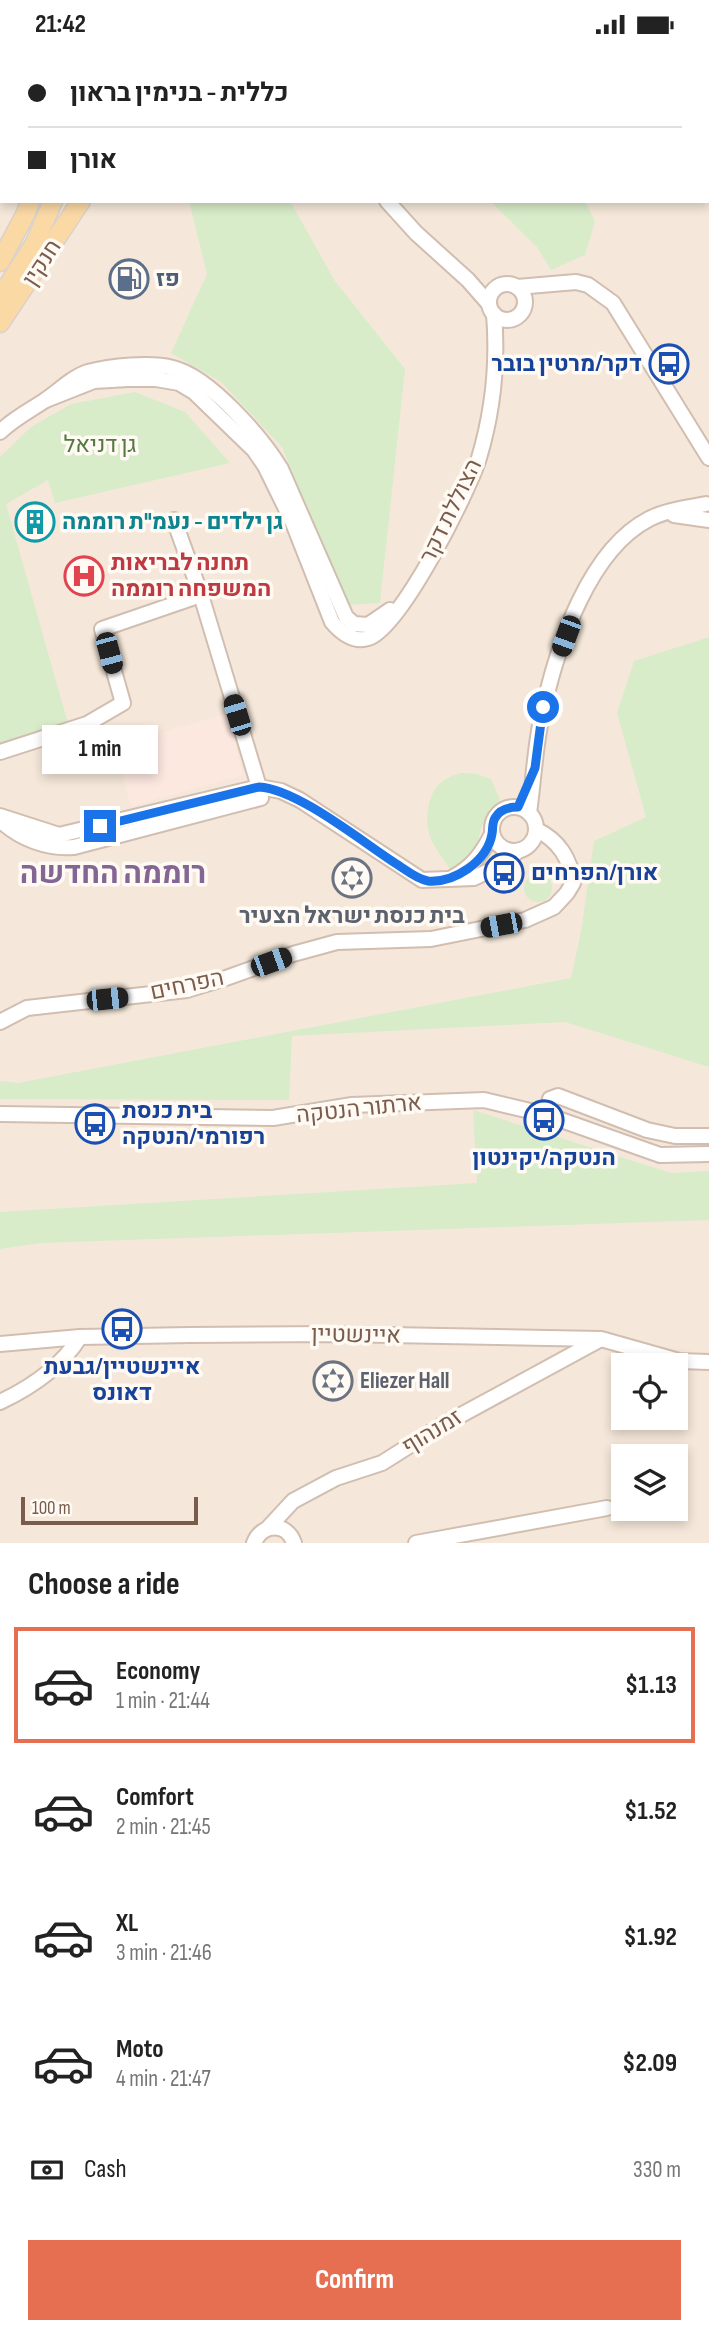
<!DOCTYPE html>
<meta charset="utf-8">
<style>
body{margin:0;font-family:"Sofia Sans Condensed",Heebo,sans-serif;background:#f6f6f6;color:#222;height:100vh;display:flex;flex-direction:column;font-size:26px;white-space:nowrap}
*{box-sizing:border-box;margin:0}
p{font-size:23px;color:#767676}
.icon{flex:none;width:38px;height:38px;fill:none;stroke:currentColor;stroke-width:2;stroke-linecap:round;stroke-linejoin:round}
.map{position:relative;height:1494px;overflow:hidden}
.drawer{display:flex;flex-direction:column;background:#fff;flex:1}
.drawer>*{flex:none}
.banner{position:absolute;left:0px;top:0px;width:710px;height:154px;box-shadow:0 4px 10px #0003;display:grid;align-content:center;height:154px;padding:0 28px;background:#fff}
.buttons{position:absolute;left:611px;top:1304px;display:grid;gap:14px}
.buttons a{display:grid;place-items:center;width:77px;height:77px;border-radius:0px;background:#fff;box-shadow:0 4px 10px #0003;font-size:35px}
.scale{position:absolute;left:21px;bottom:18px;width:177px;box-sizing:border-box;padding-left:7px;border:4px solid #7a5c4d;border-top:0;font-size:19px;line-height:24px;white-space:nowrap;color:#7a5c4d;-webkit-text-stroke:5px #fffaf3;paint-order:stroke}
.end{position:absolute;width:32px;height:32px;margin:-16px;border:9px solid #1a73e8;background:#fff;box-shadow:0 0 0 4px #fff}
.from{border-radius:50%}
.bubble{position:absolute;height:49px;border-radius:0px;background:#fff;box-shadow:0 4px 10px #0003;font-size:23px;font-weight:700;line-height:49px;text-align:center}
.car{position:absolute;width:21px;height:42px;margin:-21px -10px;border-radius:9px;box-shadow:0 0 5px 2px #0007;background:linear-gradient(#222 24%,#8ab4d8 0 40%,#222 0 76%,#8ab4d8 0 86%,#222 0)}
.banner b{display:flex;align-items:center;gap:24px;height:66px;font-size:26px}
.banner b+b{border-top:2px solid #e0e0e0}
.banner i{width:18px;height:18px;background:#222}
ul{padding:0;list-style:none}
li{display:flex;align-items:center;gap:21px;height:116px;margin:0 14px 10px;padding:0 14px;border:4px solid transparent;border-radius:0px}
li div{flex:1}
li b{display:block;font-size:26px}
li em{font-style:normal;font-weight:700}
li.active{border-color:#e76f51}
li>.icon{width:63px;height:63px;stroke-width:1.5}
h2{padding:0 28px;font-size:32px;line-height:84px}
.pay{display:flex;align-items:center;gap:18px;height:77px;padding:0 28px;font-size:26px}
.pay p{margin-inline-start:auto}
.action{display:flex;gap:14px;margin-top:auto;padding:14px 28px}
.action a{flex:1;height:80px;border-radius:0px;background:#e76f51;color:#fff;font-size:28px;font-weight:700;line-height:80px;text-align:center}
.status{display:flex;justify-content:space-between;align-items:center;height:49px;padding:0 35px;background:#fff;direction:ltr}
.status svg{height:19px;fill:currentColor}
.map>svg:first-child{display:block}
.residential{fill:#f5e8da;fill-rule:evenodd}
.commercial{fill:#fde8e0}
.green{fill:#d8ecc9}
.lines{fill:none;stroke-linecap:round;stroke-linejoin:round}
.minor-casing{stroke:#d1beb0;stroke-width:18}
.major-casing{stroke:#dad1cd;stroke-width:21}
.minor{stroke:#fff;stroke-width:14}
.major{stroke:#fbd9a5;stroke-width:18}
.route{stroke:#1a73e8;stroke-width:9}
.labels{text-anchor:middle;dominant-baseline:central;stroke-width:7;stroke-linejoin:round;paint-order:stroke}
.street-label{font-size:23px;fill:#7a5c4d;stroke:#fffaf3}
.service-label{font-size:23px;font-weight:bold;fill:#4e5e75;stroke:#fffaf3;text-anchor:start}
.transit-label{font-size:23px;font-weight:bold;fill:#164399;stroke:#fffaf3;text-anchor:start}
.park-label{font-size:23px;fill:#537a41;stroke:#fffaf3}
.culture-label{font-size:23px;font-weight:bold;fill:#0d838f;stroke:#fffaf3;text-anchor:start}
.health-label{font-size:23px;font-weight:bold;fill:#be3a42;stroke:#fffaf3;text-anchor:start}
.worship-label{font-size:23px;font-weight:bold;fill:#5b616d;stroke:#fffaf3}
.district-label{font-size:30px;font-weight:bold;fill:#846695;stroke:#fffaf3}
</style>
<div class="status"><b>21:42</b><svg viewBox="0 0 49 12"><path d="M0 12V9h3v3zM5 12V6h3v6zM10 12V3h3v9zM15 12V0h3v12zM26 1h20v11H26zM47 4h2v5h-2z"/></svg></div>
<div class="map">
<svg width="709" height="1494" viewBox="0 0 709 1494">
<rect width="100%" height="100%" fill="#fdf6ec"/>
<path class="residential" d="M0 0H709V1494H0ZM2 2H709V152H2ZM623 1316H676V1368H623ZM623 1407H676V1460H623Z"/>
<path class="commercial" d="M227 665 243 726 131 757 115 696Z"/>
<g class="green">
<path d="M189 152H290L335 232 405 320 380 554 346 556 282 398 221 333 171 304 207 225Z"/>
<path d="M490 152H585L595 173 585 206 551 221 537 198Z"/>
<path d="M135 343 185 363 230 414 55 454 48 431 6 455 69 678 25 691 0 694V408L31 378 71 355Z"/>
<path d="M709 588V1018L565 973 292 987 289 1051 0 1050V1032L18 1034 571 929 582 877 594 792 646 768 617 664 634 612Z"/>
<path d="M461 724 476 725 491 730 500 751 489 761 481 779 476 801 469 810 452 823C445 812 436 801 431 790 424 775 427 750 437 737 444 730 452 727 461 724Z"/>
<circle cx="538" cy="839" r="14"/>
<path d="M473 1061 671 1124 709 1122V1171L41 1194 0 1200V1163L477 1134Z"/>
</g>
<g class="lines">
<g class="minor-casing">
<g id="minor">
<path d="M542 0 545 2"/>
<path d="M413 2 417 0"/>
<path d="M387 152 416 184 468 231 489 255"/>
<circle cx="507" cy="253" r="18"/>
<path d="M517 238 576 233 588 236 613 254 709 409"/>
<path d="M46 351 94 332 128 330H156L179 334 194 343 254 401 265 417 293 474 332 573C340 583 354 594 368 589 400 580 469 442 479 409 493 362 498 313 494 265"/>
<path d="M0 383C13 370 29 362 44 352 58 343 72 328 88 323 110 317 151 313 173 319 210 328 262 389 281 420L346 568 354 575 368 576 390 561"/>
<path d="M674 466 709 471"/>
<path d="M174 471 201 546"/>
<path d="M0 703 87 675 123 654 102 580 201 546 259 738 252 750"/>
<circle cx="514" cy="780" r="22"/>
<path d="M529 764C534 729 535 692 544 657 558 596 589 501 649 470 666 461 687 459 706 455"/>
<path d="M0 767 59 786 259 738 281 742 300 751 422 831 474 829 501 816 518 802"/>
<path d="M0 771C20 790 47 800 74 798L261 749"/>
<path d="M452 829C472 818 482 805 492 785"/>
<path d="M0 973 27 959 187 941 226 929 293 905 337 893 431 890 525 871 554 858 567 844 573 834C571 810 558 791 537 781"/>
<path d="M0 1065 273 1069 352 1056 484 1051 547 1066 660 1106 709 1105"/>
<path d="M547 1066 550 1050 558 1047 647 1081 675 1087H709"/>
<path d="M0 1295 80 1288 190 1286 336 1285 601 1290 679 1312 709 1313"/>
<path d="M0 1353C32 1338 61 1318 80 1288"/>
<path d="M268 1479 293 1452 336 1429 382 1414 439 1378 599 1291"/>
<path d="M254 1494C262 1474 287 1473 294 1494"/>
<path d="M416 1494 607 1459"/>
</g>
</g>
<g class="major-casing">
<g id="major">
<path d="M41 0 42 2"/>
<path d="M60 0 61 2"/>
<path d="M102 2 103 0"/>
<path d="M154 2 155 0"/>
<path d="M0 213 26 164 30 152"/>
<path d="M0 249 35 194 53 152"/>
<path d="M0 274 81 152"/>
</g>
</g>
<use href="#minor" class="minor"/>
<use href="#major" class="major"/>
</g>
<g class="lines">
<path class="route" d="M100 777 259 738C297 740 361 792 395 814 405 820 416 830 428 832 454 834 487 813 492 785 493 779 492 774 495 769 500 760 509 758 518 758L535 719 543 658"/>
</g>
<defs>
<g id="fuel-ring" transform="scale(2.0125)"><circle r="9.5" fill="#fffaf3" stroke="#5c6f8a" stroke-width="1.5"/><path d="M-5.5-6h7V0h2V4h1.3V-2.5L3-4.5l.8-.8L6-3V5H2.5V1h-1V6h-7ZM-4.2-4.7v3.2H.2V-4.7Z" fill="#5c6f8a"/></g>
<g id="bus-ring" transform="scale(2.0125)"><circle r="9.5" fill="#fffaf3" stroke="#1a4fb4" stroke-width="1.5"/><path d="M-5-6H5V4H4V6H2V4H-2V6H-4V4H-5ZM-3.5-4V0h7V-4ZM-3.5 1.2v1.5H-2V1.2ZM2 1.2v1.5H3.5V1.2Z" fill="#1a4fb4"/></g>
<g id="building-ring" transform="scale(2.0125)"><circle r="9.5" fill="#fffaf3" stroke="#0f9aa8" stroke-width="1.5"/><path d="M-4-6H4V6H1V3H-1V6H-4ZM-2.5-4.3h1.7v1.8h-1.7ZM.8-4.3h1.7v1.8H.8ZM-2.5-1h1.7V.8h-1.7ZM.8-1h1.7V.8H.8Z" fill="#0f9aa8"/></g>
<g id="hospital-ring" transform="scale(2.0125)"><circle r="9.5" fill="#fffaf3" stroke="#e0444e" stroke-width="1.5"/><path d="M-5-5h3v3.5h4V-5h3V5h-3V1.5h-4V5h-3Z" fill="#e0444e"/></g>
<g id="synagogue-ring" transform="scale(2.0125)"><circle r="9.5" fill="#fffaf3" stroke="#6b7280" stroke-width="1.5"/><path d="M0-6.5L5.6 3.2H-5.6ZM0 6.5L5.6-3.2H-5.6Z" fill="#6b7280"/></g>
</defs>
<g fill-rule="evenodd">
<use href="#fuel-ring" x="129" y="230"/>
<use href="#bus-ring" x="669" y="315"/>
<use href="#building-ring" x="35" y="473"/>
<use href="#hospital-ring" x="84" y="527"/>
<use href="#bus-ring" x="504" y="824"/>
<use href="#synagogue-ring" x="352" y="829"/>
<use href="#bus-ring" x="544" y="1071"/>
<use href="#bus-ring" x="95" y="1075"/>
<use href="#bus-ring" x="122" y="1280"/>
<use href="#synagogue-ring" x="333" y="1332"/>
</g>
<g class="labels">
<g class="street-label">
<text transform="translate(42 214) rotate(-57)">חנקין</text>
<text transform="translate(451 462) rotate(-64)">הצוללת דקר</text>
<text transform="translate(187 936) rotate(-12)">הפרחים</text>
<text transform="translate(359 1060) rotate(-6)">ארתור הנטקה</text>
<text transform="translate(356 1286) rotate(1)">איינשטיין</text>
<text transform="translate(432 1383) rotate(-31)">זמנהוף</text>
</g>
<g class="service-label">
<text x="156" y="230">פז</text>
</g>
<g class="transit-label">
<text x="642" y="315" text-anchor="end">דקר/מרטין בובר</text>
<text x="531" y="824">אורן/הפרחים</text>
<text x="122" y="1062">בית כנסת<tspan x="122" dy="26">רפורמי/הנטקה</tspan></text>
<text x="544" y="1109" text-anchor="middle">הנטקה/יקינטון</text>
<text x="122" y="1318" text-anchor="middle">איינשטיין/גבעת<tspan x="122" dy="26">דאונס</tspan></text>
</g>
<g class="park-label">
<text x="100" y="396">גן דניאל</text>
</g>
<g class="culture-label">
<text x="62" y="473">גן ילדים - נעמ"ת רוממה</text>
</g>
<g class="health-label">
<text x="111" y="514">תחנה לבריאות<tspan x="111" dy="26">המשפחה רוממה</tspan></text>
</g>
<g class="worship-label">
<text x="352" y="867">בית כנסת ישראל הצעיר</text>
<text x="360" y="1332" text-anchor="start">Eliezer Hall</text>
</g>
<g class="district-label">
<text x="113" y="825">רוממה החדשה</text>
</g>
</g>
</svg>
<div class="buttons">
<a><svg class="icon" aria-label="locate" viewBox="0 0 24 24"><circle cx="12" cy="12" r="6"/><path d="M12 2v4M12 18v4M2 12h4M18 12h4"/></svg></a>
<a><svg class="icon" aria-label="layers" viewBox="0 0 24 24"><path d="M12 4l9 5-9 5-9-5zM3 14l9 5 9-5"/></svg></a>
</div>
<div class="scale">100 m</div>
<i class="end from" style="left:543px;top:658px"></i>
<i class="end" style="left:100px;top:777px"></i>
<div class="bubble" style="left:42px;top:676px;width:116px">1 min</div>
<i class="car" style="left:566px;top:587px;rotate:200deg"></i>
<i class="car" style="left:109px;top:604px;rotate:165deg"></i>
<i class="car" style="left:237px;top:666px;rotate:343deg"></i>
<i class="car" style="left:501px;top:876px;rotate:259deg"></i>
<i class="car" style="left:271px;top:913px;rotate:70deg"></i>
<i class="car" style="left:107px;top:950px;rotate:84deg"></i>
<div class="banner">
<b><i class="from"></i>כללית - בנימין בראון</b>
<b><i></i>אורן</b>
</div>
</div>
<section class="drawer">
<h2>Choose a ride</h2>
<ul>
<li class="active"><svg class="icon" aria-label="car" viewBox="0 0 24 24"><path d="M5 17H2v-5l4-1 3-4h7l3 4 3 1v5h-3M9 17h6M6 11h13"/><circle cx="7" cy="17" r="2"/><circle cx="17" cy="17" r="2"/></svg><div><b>Economy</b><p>1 min · 21:44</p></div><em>$1.13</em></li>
<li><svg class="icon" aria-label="car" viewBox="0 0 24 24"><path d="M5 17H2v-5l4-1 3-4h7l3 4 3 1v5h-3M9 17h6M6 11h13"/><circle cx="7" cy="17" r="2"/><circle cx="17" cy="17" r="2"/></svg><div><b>Comfort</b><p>2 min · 21:45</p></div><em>$1.52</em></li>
<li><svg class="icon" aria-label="car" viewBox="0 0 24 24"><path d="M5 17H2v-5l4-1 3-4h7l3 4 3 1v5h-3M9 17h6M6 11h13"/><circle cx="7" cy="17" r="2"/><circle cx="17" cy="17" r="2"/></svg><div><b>XL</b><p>3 min · 21:46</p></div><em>$1.92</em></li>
<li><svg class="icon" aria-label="car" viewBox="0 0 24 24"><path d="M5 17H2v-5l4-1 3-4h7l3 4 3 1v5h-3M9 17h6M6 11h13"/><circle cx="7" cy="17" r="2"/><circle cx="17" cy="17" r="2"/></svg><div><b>Moto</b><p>4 min · 21:47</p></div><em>$2.09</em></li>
</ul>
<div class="pay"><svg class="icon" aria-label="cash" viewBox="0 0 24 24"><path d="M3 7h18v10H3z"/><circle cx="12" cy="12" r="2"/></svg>Cash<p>330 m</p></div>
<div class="action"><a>Confirm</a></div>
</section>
